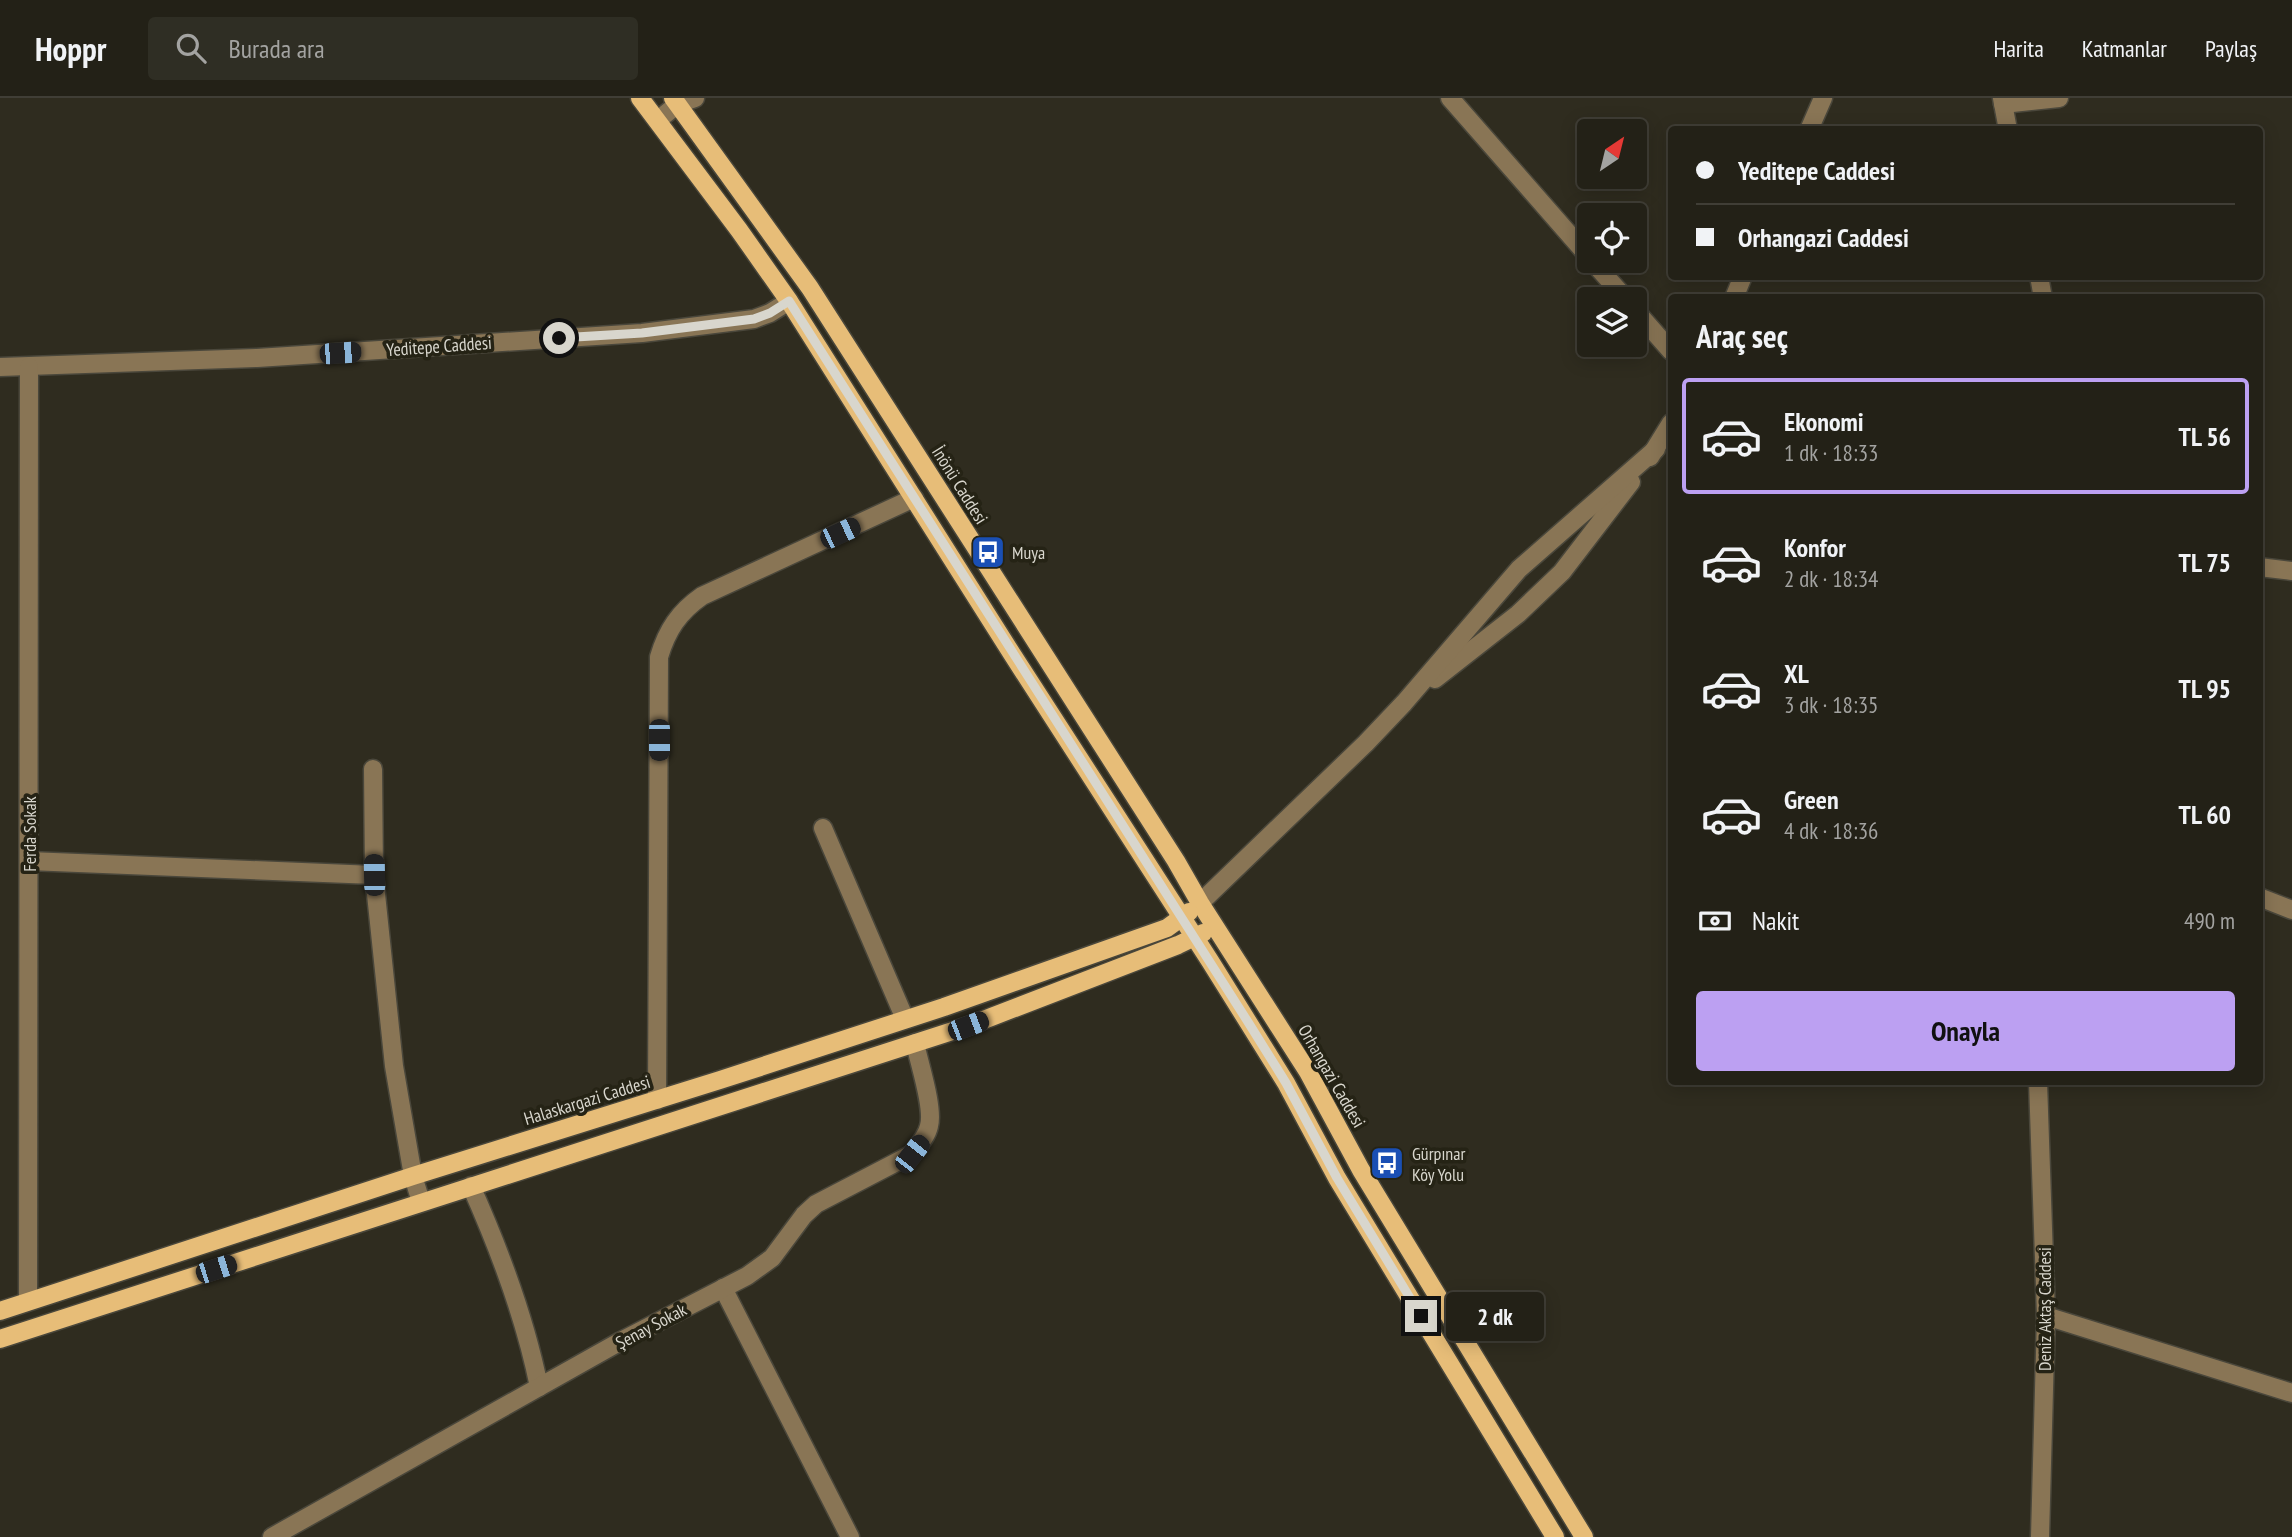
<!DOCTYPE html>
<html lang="tr">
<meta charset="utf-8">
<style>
body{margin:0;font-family:"PT Sans Narrow",sans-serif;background:#2f2e24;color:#f1f3f6;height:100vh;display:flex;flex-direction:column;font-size:26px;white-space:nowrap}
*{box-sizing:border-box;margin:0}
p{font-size:23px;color:#a3a3a1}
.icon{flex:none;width:38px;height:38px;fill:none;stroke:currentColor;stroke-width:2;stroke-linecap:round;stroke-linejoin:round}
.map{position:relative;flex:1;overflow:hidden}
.panel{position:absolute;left:1668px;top:196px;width:595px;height:791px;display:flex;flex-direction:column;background:#232117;border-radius:7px;box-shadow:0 4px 18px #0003,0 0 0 2px #403e36}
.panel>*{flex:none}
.banner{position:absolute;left:1668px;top:28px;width:595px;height:154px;border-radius:7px;box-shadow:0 4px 18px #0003,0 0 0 2px #403e36;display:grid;align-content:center;height:154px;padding:0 28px;background:#232117}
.needle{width:46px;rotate:35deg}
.tools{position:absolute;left:1577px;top:21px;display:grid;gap:14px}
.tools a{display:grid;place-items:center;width:70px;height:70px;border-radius:7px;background:#232117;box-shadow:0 4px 18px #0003,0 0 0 2px #403e36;font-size:35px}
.end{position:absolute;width:32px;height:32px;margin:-16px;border:9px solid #d8d6cd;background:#111;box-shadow:0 0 0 4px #111}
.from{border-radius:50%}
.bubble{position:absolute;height:49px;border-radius:7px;background:#232117;box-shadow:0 4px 18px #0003,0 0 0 2px #403e36;font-size:23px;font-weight:700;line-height:49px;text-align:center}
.car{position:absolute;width:21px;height:42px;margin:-21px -10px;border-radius:9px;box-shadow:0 0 5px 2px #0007;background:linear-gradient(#222 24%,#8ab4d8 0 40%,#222 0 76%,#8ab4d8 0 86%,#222 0)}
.banner b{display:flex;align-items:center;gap:24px;height:66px;font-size:26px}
.banner b+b{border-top:2px solid #403e36}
.banner i{width:18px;height:18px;background:#f1f3f6}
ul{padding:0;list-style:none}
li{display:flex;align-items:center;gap:21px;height:116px;margin:0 14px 10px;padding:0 14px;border:4px solid transparent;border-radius:7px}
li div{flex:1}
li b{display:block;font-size:26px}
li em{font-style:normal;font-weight:700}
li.current{border-color:#bca0f2}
li>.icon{width:63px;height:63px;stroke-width:1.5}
h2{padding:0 28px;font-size:32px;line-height:84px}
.pay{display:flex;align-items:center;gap:18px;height:77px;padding:0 28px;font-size:26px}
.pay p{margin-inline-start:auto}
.action{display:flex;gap:14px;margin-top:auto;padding:14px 28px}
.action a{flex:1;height:80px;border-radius:7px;background:#bca0f2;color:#111;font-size:28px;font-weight:700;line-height:80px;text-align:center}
header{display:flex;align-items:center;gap:42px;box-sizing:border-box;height:98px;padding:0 35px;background:#232117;border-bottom:2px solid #403e36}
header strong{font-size:33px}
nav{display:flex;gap:38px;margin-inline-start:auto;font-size:24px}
.search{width:490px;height:63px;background:#2f2e24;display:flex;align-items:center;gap:18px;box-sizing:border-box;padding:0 24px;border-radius:7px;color:#a3a3a1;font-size:26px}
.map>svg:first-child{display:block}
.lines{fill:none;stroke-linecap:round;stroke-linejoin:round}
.minor-casing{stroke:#4a473b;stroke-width:21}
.major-casing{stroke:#4a473b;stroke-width:21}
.minor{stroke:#897555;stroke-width:18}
.major{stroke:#e7bd78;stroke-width:18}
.route{stroke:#d8d6cd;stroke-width:9}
.labels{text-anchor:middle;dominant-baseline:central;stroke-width:7;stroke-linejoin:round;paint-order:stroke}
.street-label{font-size:18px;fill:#d8d6cd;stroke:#252315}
.poi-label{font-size:18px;fill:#d8d6cd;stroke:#252315;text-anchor:start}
</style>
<header>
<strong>Hoppr</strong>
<div class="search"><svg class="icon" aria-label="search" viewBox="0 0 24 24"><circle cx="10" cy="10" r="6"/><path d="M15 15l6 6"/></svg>Burada ara</div>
<nav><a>Harita</a><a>Katmanlar</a><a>Paylaş</a></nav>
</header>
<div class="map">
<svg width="2292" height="1439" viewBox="0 0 2292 1439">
<rect width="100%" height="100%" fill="#2f2c1f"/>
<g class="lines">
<g class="minor-casing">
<g id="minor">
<path d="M1450 0 1589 159"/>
<path d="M2002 0 2008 32"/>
<path d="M2003 6 2059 0"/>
<path d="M658 22 678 6 695 0"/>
<path d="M1809 32 1823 0"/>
<path d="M1592 163 1626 201"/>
<path d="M2039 178 2043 200"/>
<path d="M1734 200 1743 178"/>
<path d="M1634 211 1671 253"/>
<path d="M0 269 257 260 642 235 754 221 770 215 789 203"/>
<path d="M1650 359 1671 325"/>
<path d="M2259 469 2292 473"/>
<path d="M1435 581 1518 516 1562 474 1631 384"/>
<path d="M373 671 374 777 394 968 413 1078 421 1104"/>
<path d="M823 730 905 921"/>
<path d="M29 763 374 777"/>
<path d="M2259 799 2292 812"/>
<path d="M1200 805 1366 645 1404 605 1519 471 1656 351"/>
<path d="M2038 984 2046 1218 2040 1439"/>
<path d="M657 1002 659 559C667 532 679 514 702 498L914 400"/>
<path d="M471 1088C500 1153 525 1219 539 1289"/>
<path d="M723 1190 850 1439"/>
<path d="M28 1203 29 269"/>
<path d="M2046 1218 2292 1295"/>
<path d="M272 1439 621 1243 747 1178 772 1160 804 1117 816 1106 912 1056C918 1048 927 1038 929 1028 934 1010 919 965 915 945"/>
</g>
</g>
<g class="major-casing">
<g id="major">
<path d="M640 0 739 132 789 203 1012 556 1210 863 1286 985 1337 1080 1555 1439"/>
<path d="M673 0 810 190 1176 763 1200 805 1308 974 1361 1072 1584 1439"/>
<path d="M0 1213 413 1078 720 982 944 909 1167 830 1189 814"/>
<path d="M0 1241 968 928 1178 847 1203 835"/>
</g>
</g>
<use href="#minor" class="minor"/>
<use href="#major" class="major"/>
</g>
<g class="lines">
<path class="route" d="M559 240 642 235 754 221 770 215 789 203 1248 924 1286 985 1337 1080 1421 1218"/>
</g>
<defs>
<g id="bus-square" transform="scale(1.75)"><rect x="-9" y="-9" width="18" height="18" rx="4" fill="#1a4fb4" stroke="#252315"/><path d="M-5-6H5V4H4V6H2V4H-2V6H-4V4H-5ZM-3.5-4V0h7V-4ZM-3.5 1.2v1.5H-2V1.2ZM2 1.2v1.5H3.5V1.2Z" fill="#fff"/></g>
</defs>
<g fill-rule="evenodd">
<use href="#bus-square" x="988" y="454"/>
<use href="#bus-square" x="1387" y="1065"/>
</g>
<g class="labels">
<g class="street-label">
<text transform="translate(439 248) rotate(-4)">Yeditepe Caddesi</text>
<text transform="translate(960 387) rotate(58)">İnönü Caddesi</text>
<text transform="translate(29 736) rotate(-90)">Ferda Sokak</text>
<text transform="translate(1332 978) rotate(60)">Orhangazi Caddesi</text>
<text transform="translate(587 1002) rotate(-17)">Halaskargazi Caddesi</text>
<text transform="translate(2044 1211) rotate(-90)">Deniz Aktaş Caddesi</text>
<text transform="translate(651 1228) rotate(-28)">Şenay Sokak</text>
</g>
<g class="poi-label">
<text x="1012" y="454">Muya</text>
<text x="1412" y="1055">Gürpınar<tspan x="1412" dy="21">Köy Yolu</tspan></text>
</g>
</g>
</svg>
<div class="tools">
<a><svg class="needle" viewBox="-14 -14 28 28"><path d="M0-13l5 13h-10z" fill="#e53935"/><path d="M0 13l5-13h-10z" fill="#a3a3a1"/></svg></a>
<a><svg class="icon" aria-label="locate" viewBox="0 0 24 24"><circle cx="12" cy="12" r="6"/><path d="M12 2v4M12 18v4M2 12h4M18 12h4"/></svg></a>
<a><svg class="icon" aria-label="layers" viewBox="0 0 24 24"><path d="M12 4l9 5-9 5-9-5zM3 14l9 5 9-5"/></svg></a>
</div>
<i class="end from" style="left:559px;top:240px"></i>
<i class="end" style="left:1421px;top:1218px"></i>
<div class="bubble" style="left:1446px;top:1194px;width:98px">2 dk</div>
<i class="car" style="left:340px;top:255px;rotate:86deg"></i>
<i class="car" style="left:840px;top:435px;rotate:65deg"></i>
<i class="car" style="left:659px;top:642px;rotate:180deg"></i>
<i class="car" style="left:374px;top:777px;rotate:359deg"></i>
<i class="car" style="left:968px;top:928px;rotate:69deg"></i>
<i class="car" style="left:912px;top:1056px;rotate:38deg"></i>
<i class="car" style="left:216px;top:1171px;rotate:72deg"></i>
<div class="banner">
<b><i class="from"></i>Yeditepe Caddesi</b>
<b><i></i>Orhangazi Caddesi</b>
</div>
<section class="panel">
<h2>Araç seç</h2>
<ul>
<li class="current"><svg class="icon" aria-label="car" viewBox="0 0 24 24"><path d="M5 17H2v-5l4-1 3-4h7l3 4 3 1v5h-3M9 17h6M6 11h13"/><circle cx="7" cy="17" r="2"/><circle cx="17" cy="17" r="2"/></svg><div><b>Ekonomi</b><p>1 dk · 18:33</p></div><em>TL 56</em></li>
<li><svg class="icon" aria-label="car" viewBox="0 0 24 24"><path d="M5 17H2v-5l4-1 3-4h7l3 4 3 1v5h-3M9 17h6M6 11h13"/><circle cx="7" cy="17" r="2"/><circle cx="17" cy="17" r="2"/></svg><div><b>Konfor</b><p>2 dk · 18:34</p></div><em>TL 75</em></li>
<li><svg class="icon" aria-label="car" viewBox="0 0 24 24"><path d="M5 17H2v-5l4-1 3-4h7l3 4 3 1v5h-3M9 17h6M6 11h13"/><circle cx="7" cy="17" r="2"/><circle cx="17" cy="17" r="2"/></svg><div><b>XL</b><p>3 dk · 18:35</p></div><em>TL 95</em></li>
<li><svg class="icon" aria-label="car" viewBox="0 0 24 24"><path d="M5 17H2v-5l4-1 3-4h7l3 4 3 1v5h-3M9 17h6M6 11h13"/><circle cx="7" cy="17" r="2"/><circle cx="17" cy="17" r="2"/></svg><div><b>Green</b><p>4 dk · 18:36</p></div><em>TL 60</em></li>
</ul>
<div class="pay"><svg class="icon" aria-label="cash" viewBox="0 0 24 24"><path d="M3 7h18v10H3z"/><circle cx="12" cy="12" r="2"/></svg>Nakit<p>490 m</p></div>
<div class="action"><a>Onayla</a></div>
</section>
</div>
